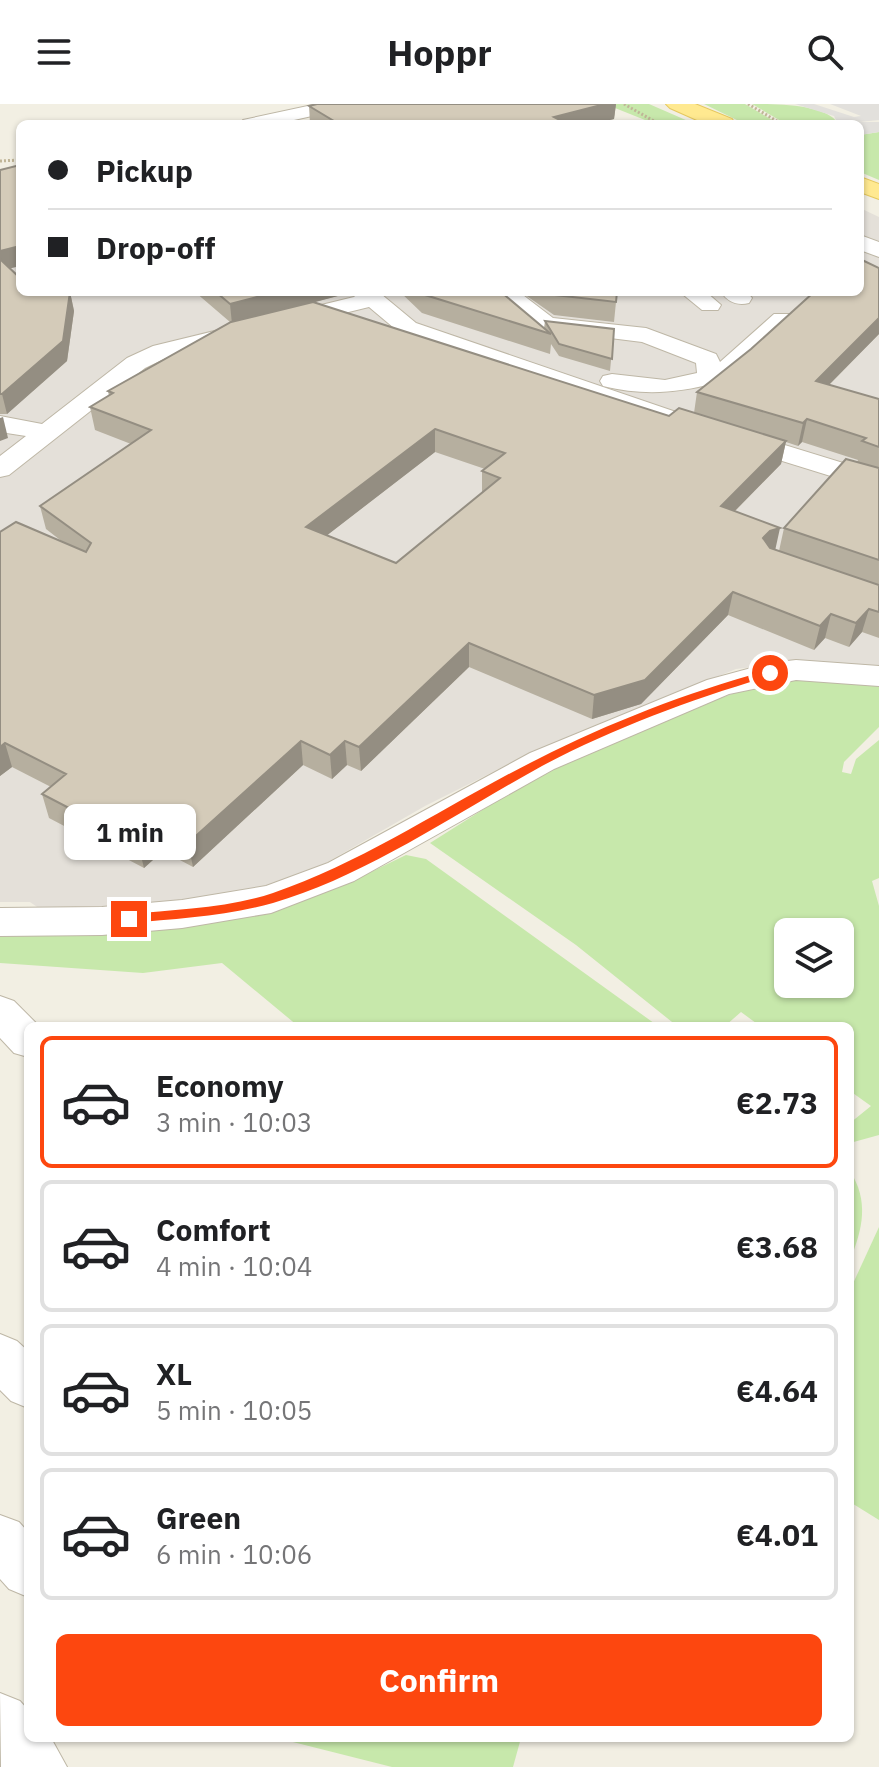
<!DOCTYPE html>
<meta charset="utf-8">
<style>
body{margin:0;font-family:"IBM Plex Sans",sans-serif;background:#f2f2f2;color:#202124;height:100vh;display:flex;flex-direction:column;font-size:30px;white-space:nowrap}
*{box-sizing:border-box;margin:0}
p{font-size:26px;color:#757577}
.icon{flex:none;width:44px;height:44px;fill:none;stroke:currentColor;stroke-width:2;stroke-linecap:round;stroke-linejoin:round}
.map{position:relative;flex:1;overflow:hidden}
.side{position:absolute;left:24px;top:918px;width:830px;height:720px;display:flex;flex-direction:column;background:#fff;border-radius:12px;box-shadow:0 2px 6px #0004}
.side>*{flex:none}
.guide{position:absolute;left:16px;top:16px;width:848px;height:176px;border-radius:12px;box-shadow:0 2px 6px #0004;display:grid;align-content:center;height:176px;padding:0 32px;background:#fff}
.buttons{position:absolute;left:774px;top:814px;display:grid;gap:16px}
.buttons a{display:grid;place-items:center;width:80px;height:80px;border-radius:12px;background:#fff;box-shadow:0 2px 6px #0004;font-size:40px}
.end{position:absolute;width:36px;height:36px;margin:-18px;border:10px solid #fd470f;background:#fff;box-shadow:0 0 0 4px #fff}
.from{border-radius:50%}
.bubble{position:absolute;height:56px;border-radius:12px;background:#fff;box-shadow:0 2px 6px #0004;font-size:26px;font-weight:700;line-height:56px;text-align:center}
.guide b{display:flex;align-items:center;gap:28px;height:76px;font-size:30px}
.guide b+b{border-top:2px solid #e0e0e0}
.guide i{width:20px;height:20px;background:#202124}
ul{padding:14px 0 0;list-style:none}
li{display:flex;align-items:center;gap:24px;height:132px;margin:0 16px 12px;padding:0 16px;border:4px solid #e0e0e0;border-radius:12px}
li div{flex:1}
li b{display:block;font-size:30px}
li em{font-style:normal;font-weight:700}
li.current{border-color:#fd470f}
li>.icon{width:72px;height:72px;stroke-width:1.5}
.action{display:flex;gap:16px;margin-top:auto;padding:16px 32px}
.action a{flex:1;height:92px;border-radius:12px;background:#fd470f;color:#fff;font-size:32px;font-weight:700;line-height:92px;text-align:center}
header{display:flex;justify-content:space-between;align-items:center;height:104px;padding:0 32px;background:#fff;font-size:36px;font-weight:700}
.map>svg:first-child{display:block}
.industrial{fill:#e4e0d9}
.green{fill:#c7e8ab;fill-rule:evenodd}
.parking{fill:#e2e0dc}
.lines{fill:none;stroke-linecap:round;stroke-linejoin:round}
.minor-casing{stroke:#beb7a6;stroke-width:2}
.major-casing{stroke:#e5c85f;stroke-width:2}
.path{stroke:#c0b597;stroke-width:3;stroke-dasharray:2 2;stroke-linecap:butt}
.minor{fill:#fff;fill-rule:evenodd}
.major{fill:#ffe990;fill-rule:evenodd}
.wall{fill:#b6af9f;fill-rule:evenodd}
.shaded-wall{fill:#948e82}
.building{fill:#d4cbb9;stroke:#948e82;stroke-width:2;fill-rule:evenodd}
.route{fill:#fd470f}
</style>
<header><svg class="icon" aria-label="menu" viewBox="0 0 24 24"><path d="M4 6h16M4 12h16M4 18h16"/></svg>Hoppr<svg class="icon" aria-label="search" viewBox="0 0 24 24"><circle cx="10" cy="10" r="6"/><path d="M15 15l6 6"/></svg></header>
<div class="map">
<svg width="879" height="1663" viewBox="0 0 879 1663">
<rect width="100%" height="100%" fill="#f2efe3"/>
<path class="industrial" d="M20 82V188H860V104L879 113V565L779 560 736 565 529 650 425 702 312 767 278 779 218 794 142 802 40 805 30 798H0V87Z"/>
<g class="green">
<path d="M605 0H649L695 20H655Z"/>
<path d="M704 0H745L779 20H745Z"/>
<path d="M752 0C775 0 828 0 838 20H786Z"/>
<path d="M879 28V76L860 68V31Z"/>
<path d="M774 575 879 579V623L844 658 842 668 851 670 856 655 879 636V774L872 777 879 802V1031L850 1039V1019L871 1002 850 987V922H760L741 908 725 922H677L576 841 430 739 541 669 654 618ZM788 828H840V880H788Z"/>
<path d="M406 751 426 755 658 922H298L222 859 143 869 0 859V830C101 833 208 829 305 796 340 784 373 767 406 751Z"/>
<path d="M850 1067C869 1097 863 1124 850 1156Z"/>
<path d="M879 1123V1416L850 1398V1186Z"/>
<path d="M277 1634H521L513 1663H392Z"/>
</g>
<path class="parking" d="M795 0H814L854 13 861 12 830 0H879V16L859 18H879V28L860 31V20H838L834 12Z"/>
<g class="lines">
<g class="minor-casing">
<g id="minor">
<path d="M317 0H351L348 4 276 20H241L243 16Z"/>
<path d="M860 131 879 138V153L860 146Z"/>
<path d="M359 188H382L381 190 416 219 679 309 683 314 679 319H661L400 229 369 203 170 252 145 264 9 371 0 373V352L26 332 0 328V312L42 320 127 254 153 242 354 193Z"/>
<path d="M494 188H519L553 214 646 224 716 250 720 258 774 210H790L794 215 745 265 738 270 720 273 716 279C676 289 644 292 603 282L600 277 603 272 612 270 665 276 697 269 696 259 642 238 538 225Z"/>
<path d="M680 188H706L721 201 718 206H702Z"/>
<path d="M721 188H747L752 194 749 199C737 202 728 198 721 188Z"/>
<path d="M733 325 879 370V387L724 339 720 333 724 327Z"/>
<path d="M796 556 879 562V582L796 576 729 590 554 665 354 777 271 809 182 824 102 831 0 832V804L102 803 182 796 266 782 328 759 530 649 707 576 770 559Z"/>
<path d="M0 892 14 897 39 922H28V953L14 949 0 934Z"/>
<path d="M0 1230 17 1237 28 1247V1304L11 1297 0 1286Z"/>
<path d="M0 1411 19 1418 28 1428V1493L9 1485 0 1475Z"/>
<path d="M0 1589 20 1597 28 1606V1634H51L67 1663H1Z"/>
</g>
</g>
<g class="major-casing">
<g id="major">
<path d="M666 0H695L732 15 735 20H706L670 4Z"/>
<path d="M860 73 879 80V95L860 88Z"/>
</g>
</g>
<g class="path">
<path d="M624 0 659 20"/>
<path d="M748 0 782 20"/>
<path d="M0 57 20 56"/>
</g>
<use href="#minor" class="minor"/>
<use href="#major" class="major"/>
</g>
<g class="wall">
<path d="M317 0H616L614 15 593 20H311L310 19 309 2Z"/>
<path d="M0 66 10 165 36 189 70 188 74 207 67 257 7 310H0Z"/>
<path d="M879 164V230L829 281 879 295V534L862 528 849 543 825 534 814 546 728 511 641 600 592 615 469 563 361 667 347 661 332 675 303 661 193 763 163 747 144 764 49 714 42 690 51 683 12 663 0 672V428L64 439 46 425 40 402 131 340 95 326 90 303 109 292 108 287 230 218 195 188H353L314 198 669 312 694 309 697 288ZM786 338 798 342 802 338 858 356 857 358 784 424 779 447 775 446 735 407 781 360ZM435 348 485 365 482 367V389L396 459 327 431Z"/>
<path d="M400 188H501L544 224 545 217 614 225 610 267 559 252 551 240 550 250 422 209Z"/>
<path d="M521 188H617L614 218 554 211Z"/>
</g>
<g class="shaded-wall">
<path d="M605 0H616L614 15 593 20H553L554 13Z"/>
<path d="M20 142V162L0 167V147Z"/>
<path d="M70 188 74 207 67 257 7 310 2 290Z"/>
<path d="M276 188H353L232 220 230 200Z"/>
<path d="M879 214V230L811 299 816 277Z"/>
<path d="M3 313 8 334 0 337V314Z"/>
<path d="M807 315 802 338 798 342 803 319Z"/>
<path d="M435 325V348L308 446 306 423Z"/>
<path d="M786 337 781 360 717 425 721 402Z"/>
<path d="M780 424 775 447 765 450 763 434 770 427Z"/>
<path d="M733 488 728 511 641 600 592 615 594 591Z"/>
<path d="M869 505 862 528 849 543 856 519Z"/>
<path d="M831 510 825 534 814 546 820 522Z"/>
<path d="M469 539V563L361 667 359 643Z"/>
<path d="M301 637 303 661 193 763 188 739Z"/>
<path d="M345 637 347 661 332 675 330 651Z"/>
<path d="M5 639 12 663 0 672V643Z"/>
<path d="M158 723 163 747 144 764 138 740Z"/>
</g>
<g class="building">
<path d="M317 0H605L554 13 562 17 555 19 558 20H339L309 2Z"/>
<path d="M20 61V142L0 147V66Z"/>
<path d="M0 155 20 174V188H35L36 189 70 188 63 237 2 290H0Z"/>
<path d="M860 155 879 164V214L816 277 879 295V343L862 337 866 334 807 315 803 319 697 288 751 245 814 188H860Z"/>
<path d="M216 188H276L230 200Z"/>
<path d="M420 188H501L551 230 422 190Z"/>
<path d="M550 188H617L616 198 555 191Z"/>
<path d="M313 198 669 312 679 304 786 337 721 402 780 424 770 427 763 434 770 444 879 481V508L869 505 856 519 831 510 820 522 733 488 645 576 594 591 469 539 359 643 345 637 330 651 301 637 188 739 158 723 138 740 42 690 66 670 5 639 0 643V428L16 418 86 448 91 439 40 402 151 326 90 303 113 289 108 287 231 218ZM435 325 505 349 482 367 500 374 396 459 306 423Z"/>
<path d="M545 217 614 225 612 255 559 240Z"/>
<path d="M846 355 879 364V456L784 424Z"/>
</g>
<path class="route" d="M770 566 775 569 774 571C697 593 613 624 542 662 458 708 364 773 273 799 227 812 176 815 129 819L122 815 129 810C173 806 230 804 273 789 367 757 449 699 538 655 611 618 691 587 770 566Z"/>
</svg>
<div class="buttons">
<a><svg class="icon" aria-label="layers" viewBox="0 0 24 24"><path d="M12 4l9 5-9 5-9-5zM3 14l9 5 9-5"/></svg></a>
</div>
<i class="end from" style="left:770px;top:569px"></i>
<i class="end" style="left:129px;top:815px"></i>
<div class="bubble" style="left:64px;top:700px;width:132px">1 min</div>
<div class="guide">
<b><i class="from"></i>Pickup</b>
<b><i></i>Drop-off</b>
</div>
<section class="side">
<ul>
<li class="current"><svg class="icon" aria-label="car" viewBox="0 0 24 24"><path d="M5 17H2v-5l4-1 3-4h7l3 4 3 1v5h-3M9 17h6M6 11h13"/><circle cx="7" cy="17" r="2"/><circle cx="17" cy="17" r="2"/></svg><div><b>Economy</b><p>3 min · 10:03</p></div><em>€2.73</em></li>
<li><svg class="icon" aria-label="car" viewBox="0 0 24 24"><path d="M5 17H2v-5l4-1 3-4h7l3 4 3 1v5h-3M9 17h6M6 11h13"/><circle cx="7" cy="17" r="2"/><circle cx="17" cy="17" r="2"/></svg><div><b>Comfort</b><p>4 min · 10:04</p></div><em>€3.68</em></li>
<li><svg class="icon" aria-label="car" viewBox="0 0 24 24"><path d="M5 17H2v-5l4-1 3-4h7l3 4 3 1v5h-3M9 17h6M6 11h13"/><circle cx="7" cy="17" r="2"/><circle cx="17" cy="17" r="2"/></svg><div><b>XL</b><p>5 min · 10:05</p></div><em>€4.64</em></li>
<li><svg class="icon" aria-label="car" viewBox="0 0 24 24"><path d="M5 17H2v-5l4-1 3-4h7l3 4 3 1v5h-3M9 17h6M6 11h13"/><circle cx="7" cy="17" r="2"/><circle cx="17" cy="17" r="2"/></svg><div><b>Green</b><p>6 min · 10:06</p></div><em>€4.01</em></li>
</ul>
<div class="action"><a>Confirm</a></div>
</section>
</div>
